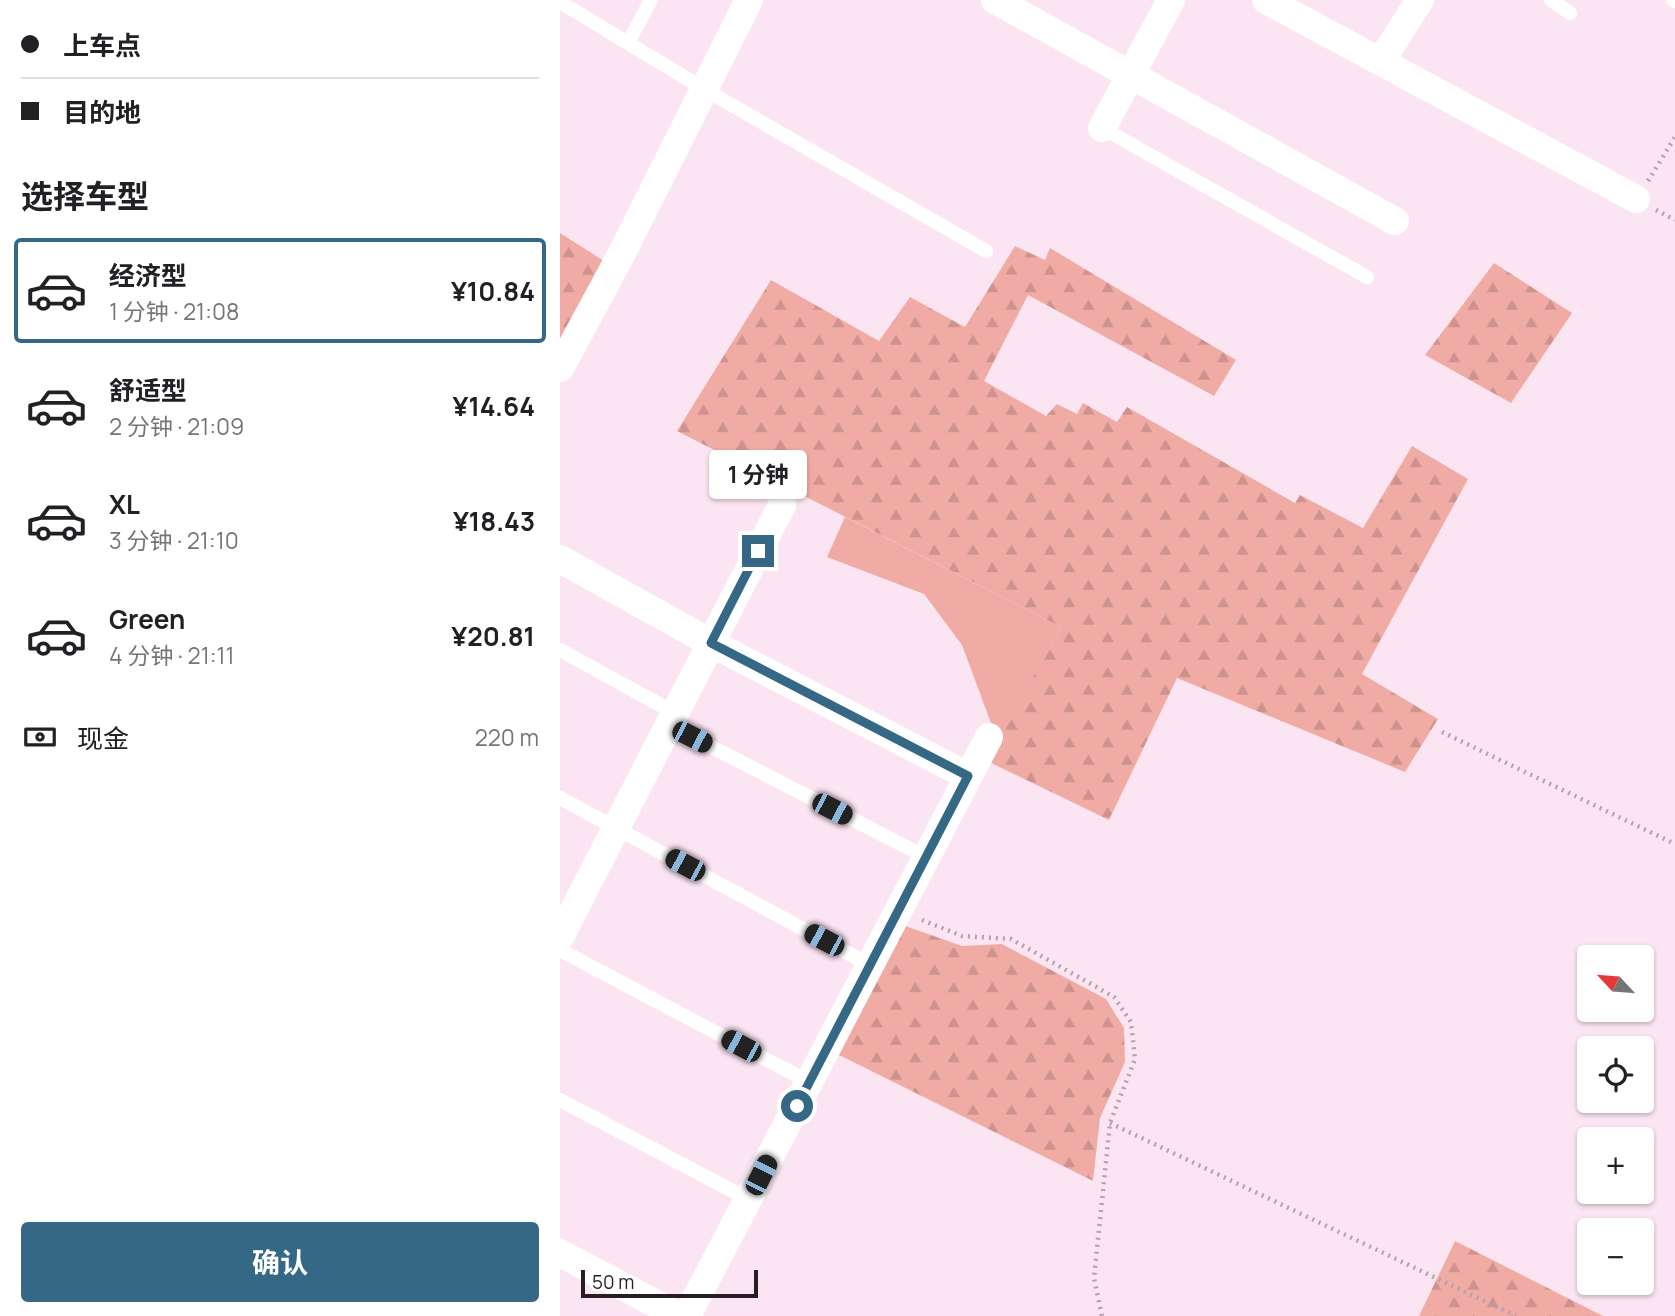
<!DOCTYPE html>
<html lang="zh">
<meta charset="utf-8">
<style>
body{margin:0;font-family:Manrope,"Noto Sans SC",sans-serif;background:#f6f6f6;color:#202124;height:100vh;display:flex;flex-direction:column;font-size:26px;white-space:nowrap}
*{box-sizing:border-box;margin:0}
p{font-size:23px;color:#757577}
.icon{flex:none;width:38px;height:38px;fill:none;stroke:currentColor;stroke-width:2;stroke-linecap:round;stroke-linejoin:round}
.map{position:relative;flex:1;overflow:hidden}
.sheet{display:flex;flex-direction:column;background:#fff;width:560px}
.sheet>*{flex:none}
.hud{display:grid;align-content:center;height:154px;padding:0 21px;background:#fff}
.needle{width:46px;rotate:296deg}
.controls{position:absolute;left:1017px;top:945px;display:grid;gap:14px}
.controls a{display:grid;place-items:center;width:77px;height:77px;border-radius:7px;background:#fff;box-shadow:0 2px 5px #0004;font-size:35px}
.scale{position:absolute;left:21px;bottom:18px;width:177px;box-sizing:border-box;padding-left:7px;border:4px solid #271d23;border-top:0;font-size:19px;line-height:24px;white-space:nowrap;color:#271d23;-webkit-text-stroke:5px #fff;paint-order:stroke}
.end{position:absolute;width:32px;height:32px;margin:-16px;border:9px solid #346885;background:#fff;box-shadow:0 0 0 4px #fff}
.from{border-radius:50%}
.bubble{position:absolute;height:49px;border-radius:7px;background:#fff;box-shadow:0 2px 5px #0004;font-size:23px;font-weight:700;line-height:49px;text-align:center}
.car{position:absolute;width:21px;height:42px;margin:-21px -10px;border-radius:9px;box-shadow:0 0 5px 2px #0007;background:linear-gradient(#222 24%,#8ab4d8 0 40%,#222 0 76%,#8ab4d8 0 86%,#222 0)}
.hud b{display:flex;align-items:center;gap:24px;height:66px;font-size:26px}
.hud b+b{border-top:2px solid #e0e0e0}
.hud i{width:18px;height:18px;background:#202124}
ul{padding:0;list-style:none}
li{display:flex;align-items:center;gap:21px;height:105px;margin:0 14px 10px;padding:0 7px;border:4px solid transparent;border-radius:7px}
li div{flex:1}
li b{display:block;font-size:26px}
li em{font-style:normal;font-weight:700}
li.selected{border-color:#346885}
li>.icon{width:63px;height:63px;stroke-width:1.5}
h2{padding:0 21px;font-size:32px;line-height:84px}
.pay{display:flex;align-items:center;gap:18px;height:77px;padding:0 21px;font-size:26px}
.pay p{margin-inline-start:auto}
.cta{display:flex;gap:14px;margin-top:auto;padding:14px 21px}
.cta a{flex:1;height:80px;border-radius:7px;background:#346885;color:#fff;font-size:28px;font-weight:700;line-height:80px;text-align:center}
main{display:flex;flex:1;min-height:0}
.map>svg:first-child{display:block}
.grass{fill:#f0aba5}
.forest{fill:url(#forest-firs)}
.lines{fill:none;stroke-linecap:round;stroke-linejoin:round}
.path{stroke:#b4a1ac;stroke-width:4.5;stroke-dasharray:2 5;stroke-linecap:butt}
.service{stroke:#fff;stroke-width:14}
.minor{stroke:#fff;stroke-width:28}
.route{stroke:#346885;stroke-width:9}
</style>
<main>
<section class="sheet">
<div class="hud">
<b><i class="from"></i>上车点</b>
<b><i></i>目的地</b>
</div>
<h2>选择车型</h2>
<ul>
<li class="selected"><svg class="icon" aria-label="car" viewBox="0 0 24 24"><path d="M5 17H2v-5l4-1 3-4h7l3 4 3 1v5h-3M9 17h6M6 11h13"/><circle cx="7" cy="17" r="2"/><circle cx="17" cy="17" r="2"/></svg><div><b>经济型</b><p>1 分钟 · 21:08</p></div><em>¥10.84</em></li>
<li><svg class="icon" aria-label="car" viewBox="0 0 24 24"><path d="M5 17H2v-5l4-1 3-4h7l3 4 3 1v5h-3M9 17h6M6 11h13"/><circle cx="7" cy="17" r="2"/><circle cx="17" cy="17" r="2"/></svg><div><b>舒适型</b><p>2 分钟 · 21:09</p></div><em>¥14.64</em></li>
<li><svg class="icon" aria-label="car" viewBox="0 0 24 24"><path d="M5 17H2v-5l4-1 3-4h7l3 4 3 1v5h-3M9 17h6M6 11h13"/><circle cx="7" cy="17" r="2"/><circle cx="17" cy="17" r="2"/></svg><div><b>XL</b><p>3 分钟 · 21:10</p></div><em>¥18.43</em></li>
<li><svg class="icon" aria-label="car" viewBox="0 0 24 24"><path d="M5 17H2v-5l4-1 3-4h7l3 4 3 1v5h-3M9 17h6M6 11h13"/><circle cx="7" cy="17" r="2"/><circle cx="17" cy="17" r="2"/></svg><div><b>Green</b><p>4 分钟 · 21:11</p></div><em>¥20.81</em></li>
</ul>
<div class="pay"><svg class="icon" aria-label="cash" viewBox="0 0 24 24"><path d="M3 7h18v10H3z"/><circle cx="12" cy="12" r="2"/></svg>现金<p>220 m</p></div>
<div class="cta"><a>确认</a></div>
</section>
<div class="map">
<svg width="1115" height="1316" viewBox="0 0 1115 1316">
<defs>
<pattern id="forest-firs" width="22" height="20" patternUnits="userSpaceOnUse" patternTransform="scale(1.75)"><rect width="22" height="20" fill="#f0aba5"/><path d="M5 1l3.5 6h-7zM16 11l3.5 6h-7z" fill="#ce938e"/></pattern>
</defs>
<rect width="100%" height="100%" fill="#fce5f2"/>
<path class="grass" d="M285 517 501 627 438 742 402 645 364 594 267 557Z"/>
<g class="forest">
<path d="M0 233 44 261 0 342Z"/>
<path d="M455 246 485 260 490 248 676 360 654 396 468 295 424 381 486 416 497 404 517 414 523 403 557 422 567 407 735 503 740 495 803 528 852 446 908 479 802 674 878 719 845 772 617 678 549 820 427 761 501 627 117 431 211 280 319 341 350 297 405 327Z"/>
<path d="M934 263 1012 313 951 403 865 355Z"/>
<path d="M340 924 402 946 442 944 546 999 564 1028 565 1062 540 1118 533 1181 279 1055Z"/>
<path d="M895 1241 1043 1316H859Z"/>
</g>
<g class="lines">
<g class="path">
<path d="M1088 181 1115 137"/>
<path d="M1096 210 1115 220"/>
<path d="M882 732 1115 844"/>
<path d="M362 920 402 936 451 939 554 997 571 1022 575 1059 550 1123 534 1278 542 1316"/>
<path d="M550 1123 956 1316"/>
</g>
<g class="service">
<path d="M991 0 1010 13"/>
<path d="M1113 0 1115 1"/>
<path d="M0 2 144 89 426 251"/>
<path d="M68 43 91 0"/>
<path d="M542 128 807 277"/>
<path d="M0 650 115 713"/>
<path d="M109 725 366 857"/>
<path d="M0 798 310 965"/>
<path d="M0 950 249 1082"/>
<path d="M0 1100 188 1199"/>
</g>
<g class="minor">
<path d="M435 0 835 221"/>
<path d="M706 0 1076 199"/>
<path d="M821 61 860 0"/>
<path d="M542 128 611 0"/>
<path d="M0 368 61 255 189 0"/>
<path d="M0 559 151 643 408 776"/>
<path d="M0 937 222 505"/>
<path d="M0 1253 119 1316"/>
<path d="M127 1316 429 737"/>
</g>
</g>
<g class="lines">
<path class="route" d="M198 551 151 643 408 776 237 1106"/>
</g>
</svg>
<div class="controls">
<a><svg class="needle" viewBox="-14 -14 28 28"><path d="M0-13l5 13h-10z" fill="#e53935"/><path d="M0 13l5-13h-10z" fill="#757577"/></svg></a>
<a><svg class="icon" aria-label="locate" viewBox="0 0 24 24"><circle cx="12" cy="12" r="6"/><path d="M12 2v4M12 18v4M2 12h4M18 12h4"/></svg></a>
<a>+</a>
<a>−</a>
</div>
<div class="scale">50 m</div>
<i class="end from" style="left:237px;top:1106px"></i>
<i class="end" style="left:198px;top:551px"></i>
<div class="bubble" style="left:149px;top:450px;width:98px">1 分钟</div>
<i class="car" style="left:132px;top:737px;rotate:117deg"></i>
<i class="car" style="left:272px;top:809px;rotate:117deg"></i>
<i class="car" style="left:125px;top:865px;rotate:298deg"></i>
<i class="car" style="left:264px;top:940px;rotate:298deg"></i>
<i class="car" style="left:181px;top:1046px;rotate:298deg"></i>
<i class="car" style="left:201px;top:1175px;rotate:27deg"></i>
</div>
</main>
